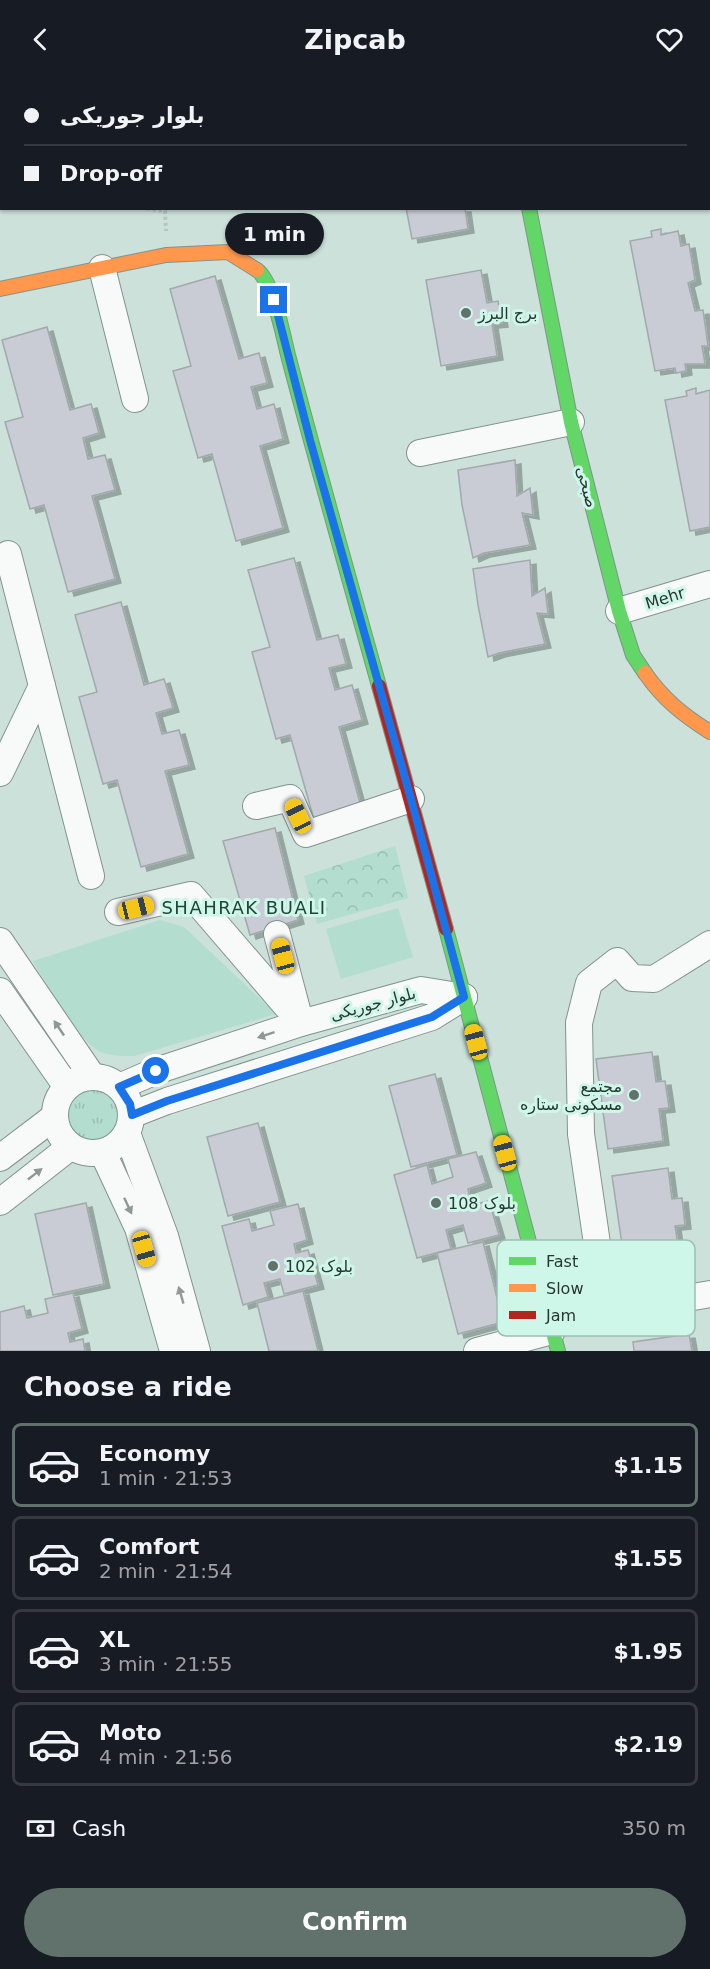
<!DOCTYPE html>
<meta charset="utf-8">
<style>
body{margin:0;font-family:"DejaVu Sans","Noto Naskh Arabic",sans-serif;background:#242831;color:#f1f3f6;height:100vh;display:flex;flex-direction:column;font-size:22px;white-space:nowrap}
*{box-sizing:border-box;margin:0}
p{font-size:20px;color:#9ea1a6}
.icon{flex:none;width:33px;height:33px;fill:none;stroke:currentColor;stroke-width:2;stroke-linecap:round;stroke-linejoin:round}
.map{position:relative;height:1273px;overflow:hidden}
.drawer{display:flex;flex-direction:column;background:#171b24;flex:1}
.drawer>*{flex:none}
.banner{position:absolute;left:0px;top:0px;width:711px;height:132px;box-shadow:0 2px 4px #0004;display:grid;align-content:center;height:132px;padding:0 24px;background:#171b24}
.end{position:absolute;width:27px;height:27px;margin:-14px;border:8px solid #1a73e8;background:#fff;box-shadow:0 0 0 3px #fff}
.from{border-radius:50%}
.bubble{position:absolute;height:42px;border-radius:21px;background:#171b24;box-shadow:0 2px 4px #0004;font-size:20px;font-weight:700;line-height:42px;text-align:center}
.car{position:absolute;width:18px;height:36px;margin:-18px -9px;border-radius:8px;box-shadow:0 0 4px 2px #0007;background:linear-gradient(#f5c518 24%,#345 0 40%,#f5c518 0 76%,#345 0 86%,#f5c518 0)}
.banner b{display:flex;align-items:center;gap:21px;height:57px;font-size:22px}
.banner b+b{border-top:2px solid #363941}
.banner i{width:15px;height:15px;background:#f1f3f6}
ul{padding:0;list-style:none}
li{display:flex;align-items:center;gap:18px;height:84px;margin:0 12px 9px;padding:0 12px;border:3px solid #363941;border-radius:9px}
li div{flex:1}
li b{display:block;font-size:22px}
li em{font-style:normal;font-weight:700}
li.on{border-color:#61726c}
li>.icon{width:54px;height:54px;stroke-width:1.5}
h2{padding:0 24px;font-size:27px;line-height:72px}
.pay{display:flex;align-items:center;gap:15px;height:66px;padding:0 24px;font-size:22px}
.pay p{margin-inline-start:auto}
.primary-button{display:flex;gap:12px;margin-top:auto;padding:12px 24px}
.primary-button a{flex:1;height:69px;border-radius:36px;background:#61726c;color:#fff;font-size:24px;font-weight:700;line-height:69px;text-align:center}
header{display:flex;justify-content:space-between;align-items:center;height:78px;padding:0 24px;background:#171b24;font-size:27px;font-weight:700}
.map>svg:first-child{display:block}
.grass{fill:url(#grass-tufts)}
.park{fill:url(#park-crowns)}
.garden{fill:#b2ddcf}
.building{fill:#c9cbd5;stroke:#a2a9ab;stroke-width:1.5;filter:url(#shadow)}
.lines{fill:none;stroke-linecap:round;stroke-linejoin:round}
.street-casing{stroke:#82938e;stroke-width:28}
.fast-casing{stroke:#82938e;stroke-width:16}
.slow-casing{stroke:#82938e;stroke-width:16}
.jam-casing{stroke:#82938e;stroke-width:16}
.path{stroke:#bcc3c1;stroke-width:4;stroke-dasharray:3 3;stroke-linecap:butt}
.street{stroke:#f7faf9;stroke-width:26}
.fast{stroke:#63d668;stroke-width:14}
.slow{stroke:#ff974d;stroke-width:14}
.jam{stroke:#b3261e;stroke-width:14}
.oneway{fill:#909896}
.route{stroke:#1a73e8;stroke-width:8}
.poi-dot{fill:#61726c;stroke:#cff7e9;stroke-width:2}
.labels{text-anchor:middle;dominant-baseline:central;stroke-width:6;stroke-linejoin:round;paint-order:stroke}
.poi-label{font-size:16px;fill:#283732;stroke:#cff7e9;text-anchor:start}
.street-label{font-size:16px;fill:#283732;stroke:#cff7e9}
.neighbourhood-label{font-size:18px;letter-spacing:1.5px;fill:#214439;stroke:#cff7e9}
.key{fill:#cff7e9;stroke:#9dbdb2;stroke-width:1.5}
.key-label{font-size:16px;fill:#283732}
</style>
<header><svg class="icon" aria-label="back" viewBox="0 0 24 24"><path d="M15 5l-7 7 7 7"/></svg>Zipcab<svg class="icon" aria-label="heart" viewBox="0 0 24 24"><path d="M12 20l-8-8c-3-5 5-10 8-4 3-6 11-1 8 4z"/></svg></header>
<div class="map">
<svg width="710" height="1273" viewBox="0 0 710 1273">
<defs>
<pattern id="grass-tufts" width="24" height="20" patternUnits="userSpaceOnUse" patternTransform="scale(1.5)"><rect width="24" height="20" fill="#b2ddcf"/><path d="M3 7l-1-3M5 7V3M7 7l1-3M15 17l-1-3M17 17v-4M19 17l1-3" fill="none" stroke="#99beb2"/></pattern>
<pattern id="park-crowns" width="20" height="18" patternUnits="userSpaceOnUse" patternTransform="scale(1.5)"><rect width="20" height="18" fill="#b2ddcf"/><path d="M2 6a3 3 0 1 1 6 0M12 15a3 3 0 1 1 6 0" fill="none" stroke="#99beb2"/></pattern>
<filter id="shadow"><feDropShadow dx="6" dy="4" stdDeviation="0" flood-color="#0004"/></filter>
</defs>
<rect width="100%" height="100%" fill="#cbe1d9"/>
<circle class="grass" cx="93" cy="1038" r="30"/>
<path class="park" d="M395 768 408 820 317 846 304 798Z"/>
<g class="garden">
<path d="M398 830 413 879 341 901 326 851Z"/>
<path d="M160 842 184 849 276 936 134 978C123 978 111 978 101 974 78 964 47 906 33 883Z"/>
</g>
<g class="building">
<path d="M604 0H650L651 2H604Z"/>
<path d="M406 130H465L468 151 412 161Z"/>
<path d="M661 151V157L678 153 681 168 689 166 695 202 688 205 695 233 703 232 708 268H702L705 286H685L686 293 676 295 675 290 655 293 630 163 652 159 651 153Z"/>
<path d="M481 192 487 225 498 223 502 245 492 246 497 278 441 288 426 202Z"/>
<path d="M215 198 239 281 259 275 267 305 251 309 257 331 274 326 283 361 260 368 283 450 236 463 212 376 198 380 173 293 191 288 170 211Z"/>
<path d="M47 249 70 332 91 326 99 355 83 360 88 381 105 377 115 412 92 418 115 501 68 514 44 427 30 431 5 344 23 339 2 262Z"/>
<path d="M696 310V316L710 312V451V449L690 453 665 322 687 318 686 313Z"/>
<path d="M515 382 517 418 530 410 533 437 522 435 530 467 484 475 473 480 462 427 458 392Z"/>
<path d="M294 480 317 562 338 557 346 586 329 590 335 612 352 607 362 642 339 649 362 732 315 745 290 657 276 661 252 574 270 569 248 492Z"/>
<path d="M530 482 532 518 545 510 548 536 537 535 545 566 499 575 488 579 478 527 473 491Z"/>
<path d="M121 524 144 607 164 601 173 630 156 635 162 656 179 652 189 687 165 693 188 776 141 789 117 702 103 706 79 619 97 614 75 537Z"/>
<path d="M275 750 298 842 250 857 223 763Z"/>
<path d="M652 974 656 1004 665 1003 669 1030 659 1031 663 1063 608 1071 596 981Z"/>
<path d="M435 996 457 1077 411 1089 389 1008Z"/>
<path d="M258 1045 280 1124 228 1138 207 1059Z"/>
<path d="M476 1074 486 1105 468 1111 472 1127 489 1123 499 1157 468 1165 463 1147 446 1152 451 1171 417 1180 394 1097 427 1087 432 1106 453 1099 448 1081Z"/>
<path d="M668 1090 672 1121 682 1120 685 1147 675 1148 680 1180 625 1187 612 1098Z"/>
<path d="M86 1125 104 1206 53 1217 35 1136Z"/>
<path d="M298 1126 307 1162 294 1166 296 1175 308 1172 318 1207 284 1216 280 1201 264 1205 268 1219 243 1227 222 1148 249 1141 252 1153 274 1147 270 1133Z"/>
<path d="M483 1164 503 1244 458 1256 437 1175Z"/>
<path d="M303 1213 318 1273H269L257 1225Z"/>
<path d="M73 1215 82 1251 68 1255 70 1264 83 1261 85 1273H0V1234L24 1228 27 1240 48 1235 45 1221Z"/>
<path d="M689 1256 692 1273H634L633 1264Z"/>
</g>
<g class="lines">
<g class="street-casing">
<g id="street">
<path d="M100 0 101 2"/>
<path d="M285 0 286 2"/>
<path d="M710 17V20"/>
<path d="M102 190 135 321"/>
<path d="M420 375 571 344"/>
<path d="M8 476 91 798"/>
<path d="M619 533 710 506"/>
<path d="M0 695 42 608"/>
<path d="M256 728 290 720 306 756 411 721"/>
<path d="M118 834 191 817 301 945"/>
<path d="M277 856 299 939"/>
<path d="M0 863 92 998"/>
<path d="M710 866 654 901 632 900 617 883 589 905 579 945 581 1056 607 1234 710 1216"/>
<path d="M0 913 67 1009"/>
<circle cx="93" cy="1037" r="38"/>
<path d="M119 1009 156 993 301 945 421 912 464 919"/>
<path d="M131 1037 167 1023 432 939 464 919"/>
<path d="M127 1055 165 1158 197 1273"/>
<path d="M103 1075 138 1150 173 1273"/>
<path d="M0 1080 54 1039"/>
<path d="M0 1124 70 1069"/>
<path d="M477 1273 552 1253"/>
</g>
</g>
<g class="fast-casing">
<g id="fast">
<path d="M503 0 504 2"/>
<path d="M529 130 571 344 619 533 633 577 645 595"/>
<path d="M257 192C273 203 283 257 288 277 317 387 348 497 379 608"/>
<path d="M446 851 558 1273"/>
</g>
</g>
<g class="slow-casing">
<g id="slow">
<path d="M0 211 166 177 228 174 257 192"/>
<path d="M645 595C663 621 683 637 710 654"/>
</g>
</g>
<g class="jam-casing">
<path id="jam" d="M379 608 446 851"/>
</g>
<path class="path" d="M141 130 165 133 166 153"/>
<use href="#street" class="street"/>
<use href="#fast" class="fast"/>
<use href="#slow" class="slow"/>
<use href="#jam" class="jam"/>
</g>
<defs><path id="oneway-solid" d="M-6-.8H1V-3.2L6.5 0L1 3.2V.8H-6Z" transform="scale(1.5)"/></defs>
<g class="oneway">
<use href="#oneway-solid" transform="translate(59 950) rotate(-124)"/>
<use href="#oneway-solid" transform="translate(266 957) rotate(162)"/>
<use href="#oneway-solid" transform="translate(35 1096) rotate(-38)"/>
<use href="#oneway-solid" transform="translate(128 1128) rotate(65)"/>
<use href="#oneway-solid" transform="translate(181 1217) rotate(-106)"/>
</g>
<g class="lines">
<path class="route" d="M156 993 119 1009 130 1026 132 1037 167 1023 432 939 464 919 411 721 310 362 274 222"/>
</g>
<g class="poi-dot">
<circle cx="466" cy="235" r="6"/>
<circle cx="634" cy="1017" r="6"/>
<circle cx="436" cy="1125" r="6"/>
<circle cx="273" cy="1188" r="6"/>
</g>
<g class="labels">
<g class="poi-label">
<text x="478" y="235">برج البرز</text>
<text x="622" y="1008" text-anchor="end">مجتمع<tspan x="622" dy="18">مسکونی ستاره</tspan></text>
<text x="448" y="1125">بلوک 108</text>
<text x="285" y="1188">بلوک 102</text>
</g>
<g class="street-label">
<text transform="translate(587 409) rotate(76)">صبحی</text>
<text transform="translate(665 520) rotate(-17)">Mehr</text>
<text transform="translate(373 926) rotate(-15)">بلوار جوریکی</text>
</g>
<g class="neighbourhood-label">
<text x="244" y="829">SHAHRAK BUALI</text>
</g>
</g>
<rect x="497" y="1162" width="198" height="96" rx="9" class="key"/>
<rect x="509" y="1179" width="27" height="8" fill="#63d668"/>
<rect x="509" y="1206" width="27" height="8" fill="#ff974d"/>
<rect x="509" y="1233" width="27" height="8" fill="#b3261e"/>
<g class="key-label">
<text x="546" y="1189">Fast</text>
<text x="546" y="1216">Slow</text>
<text x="546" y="1243">Jam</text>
</g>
</svg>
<i class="end from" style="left:156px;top:993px"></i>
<i class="end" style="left:274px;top:222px"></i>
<div class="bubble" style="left:225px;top:135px;width:99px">1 min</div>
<i class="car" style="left:298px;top:738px;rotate:335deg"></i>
<i class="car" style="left:136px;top:830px;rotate:76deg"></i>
<i class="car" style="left:283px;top:878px;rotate:345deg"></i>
<i class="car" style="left:476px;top:964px;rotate:345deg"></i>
<i class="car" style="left:505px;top:1075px;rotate:345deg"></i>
<i class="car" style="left:144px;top:1171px;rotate:164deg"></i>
<div class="banner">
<b><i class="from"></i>بلوار جوریکی</b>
<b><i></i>Drop-off</b>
</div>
</div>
<section class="drawer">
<h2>Choose a ride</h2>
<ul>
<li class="on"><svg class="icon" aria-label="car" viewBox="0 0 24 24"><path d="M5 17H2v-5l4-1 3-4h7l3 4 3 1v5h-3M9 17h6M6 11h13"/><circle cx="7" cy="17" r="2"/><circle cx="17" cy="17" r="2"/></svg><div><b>Economy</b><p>1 min · 21:53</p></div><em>$1.15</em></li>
<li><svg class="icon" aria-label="car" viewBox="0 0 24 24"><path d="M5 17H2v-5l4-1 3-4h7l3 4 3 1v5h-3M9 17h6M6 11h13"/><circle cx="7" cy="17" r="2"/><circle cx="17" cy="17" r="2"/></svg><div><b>Comfort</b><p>2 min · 21:54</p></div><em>$1.55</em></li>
<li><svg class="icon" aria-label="car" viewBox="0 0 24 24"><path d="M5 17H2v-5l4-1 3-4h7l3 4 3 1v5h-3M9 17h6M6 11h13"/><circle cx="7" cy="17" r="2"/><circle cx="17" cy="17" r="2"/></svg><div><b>XL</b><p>3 min · 21:55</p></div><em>$1.95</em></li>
<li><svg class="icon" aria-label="car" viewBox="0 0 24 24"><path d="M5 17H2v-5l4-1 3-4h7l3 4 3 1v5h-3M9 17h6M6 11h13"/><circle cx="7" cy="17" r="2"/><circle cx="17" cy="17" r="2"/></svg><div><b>Moto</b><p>4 min · 21:56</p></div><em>$2.19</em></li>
</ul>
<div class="pay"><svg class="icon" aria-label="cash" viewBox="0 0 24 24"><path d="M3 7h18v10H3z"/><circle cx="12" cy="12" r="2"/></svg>Cash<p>350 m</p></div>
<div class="primary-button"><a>Confirm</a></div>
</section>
